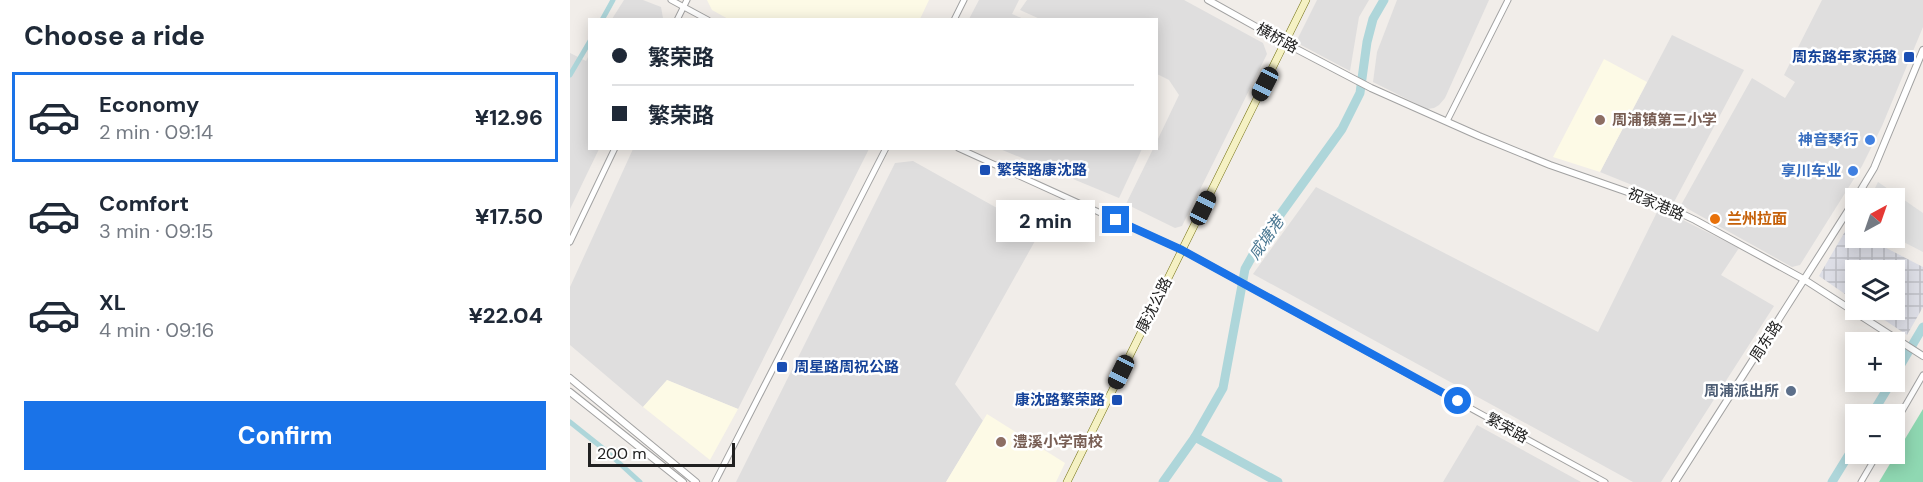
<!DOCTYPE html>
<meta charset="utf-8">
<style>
body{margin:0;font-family:"DM Sans","Noto Sans SC",sans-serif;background:#f2f2f3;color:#1f2937;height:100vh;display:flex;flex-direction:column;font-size:22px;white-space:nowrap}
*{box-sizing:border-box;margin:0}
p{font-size:20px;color:#747a83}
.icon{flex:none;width:33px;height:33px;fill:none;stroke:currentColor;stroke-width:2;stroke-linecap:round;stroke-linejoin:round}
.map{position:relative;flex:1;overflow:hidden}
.panel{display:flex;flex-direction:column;background:#fff;width:570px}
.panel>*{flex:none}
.hud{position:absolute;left:18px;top:18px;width:570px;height:132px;border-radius:0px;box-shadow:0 3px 15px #0003;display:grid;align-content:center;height:132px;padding:0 24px;background:#fff}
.needle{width:39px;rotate:40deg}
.controls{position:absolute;left:1275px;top:188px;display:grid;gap:12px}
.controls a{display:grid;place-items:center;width:60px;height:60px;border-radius:0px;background:#fff;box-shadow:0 3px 15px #0003;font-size:30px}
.scale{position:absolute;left:18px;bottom:15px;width:147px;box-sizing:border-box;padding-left:6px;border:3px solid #212121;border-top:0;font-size:16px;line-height:21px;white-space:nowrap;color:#212121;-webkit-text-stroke:4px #fff;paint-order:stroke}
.end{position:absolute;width:27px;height:27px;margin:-14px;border:8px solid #1a73e8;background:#fff;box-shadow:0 0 0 3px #fff}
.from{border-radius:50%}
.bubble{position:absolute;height:42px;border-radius:0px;background:#fff;box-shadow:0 3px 15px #0003;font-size:20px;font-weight:800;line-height:42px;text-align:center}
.car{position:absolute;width:18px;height:36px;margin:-18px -9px;border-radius:8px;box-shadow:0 0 4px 2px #0007;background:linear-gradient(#222 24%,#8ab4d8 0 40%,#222 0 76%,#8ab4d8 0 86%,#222 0)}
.hud b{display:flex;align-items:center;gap:21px;height:57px;font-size:22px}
.hud b+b{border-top:2px solid #e0e1e3}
.hud i{width:15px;height:15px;background:#1f2937}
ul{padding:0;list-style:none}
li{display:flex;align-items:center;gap:18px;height:90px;margin:0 12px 9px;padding:0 12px;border:3px solid transparent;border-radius:0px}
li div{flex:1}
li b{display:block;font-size:22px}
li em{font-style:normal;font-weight:800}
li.current{border-color:#1a73e8}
li>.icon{width:54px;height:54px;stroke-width:1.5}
h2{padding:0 24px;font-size:27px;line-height:72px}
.cta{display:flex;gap:12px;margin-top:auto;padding:12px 24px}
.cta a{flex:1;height:69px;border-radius:0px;background:#1a73e8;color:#fff;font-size:24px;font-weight:800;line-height:69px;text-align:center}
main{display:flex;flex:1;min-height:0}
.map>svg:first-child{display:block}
.residential{fill:#dfdede}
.education{fill:#fdfae6}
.pitch{fill:#8fd8b2}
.parking{fill:#e1e1e1}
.plaza{fill:url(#plaza-grid)}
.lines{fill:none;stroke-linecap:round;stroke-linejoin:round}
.canal{stroke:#aed6da;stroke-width:5}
.river{stroke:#aed6da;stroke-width:9}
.minor-casing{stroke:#a2a2a2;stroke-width:7}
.tertiary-casing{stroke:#a2a2a2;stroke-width:8}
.secondary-casing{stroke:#716f0f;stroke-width:8}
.minor{stroke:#fff;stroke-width:5}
.tertiary{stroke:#fff;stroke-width:6}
.secondary{stroke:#f5f1c3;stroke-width:7}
.route{stroke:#1a73e8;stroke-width:8}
.transit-dot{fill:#1a4fb4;stroke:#fff;stroke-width:2}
.education-dot{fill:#8d6e63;stroke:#fff;stroke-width:2}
.shop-dot{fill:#3f7fe0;stroke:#fff;stroke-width:2}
.food-dot{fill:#e8710a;stroke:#fff;stroke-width:2}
.service-dot{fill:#5c6f8a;stroke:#fff;stroke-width:2}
.labels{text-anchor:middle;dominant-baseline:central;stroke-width:5;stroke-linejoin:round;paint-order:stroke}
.street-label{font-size:15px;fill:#212121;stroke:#fff}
.transit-label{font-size:15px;font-weight:bold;fill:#164399;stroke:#fff;text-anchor:end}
.education-label{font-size:15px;font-weight:bold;fill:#785e54;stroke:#fff;text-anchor:start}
.shop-label{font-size:15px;font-weight:bold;fill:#366cbe;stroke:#fff;text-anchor:end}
.food-label{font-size:15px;font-weight:bold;fill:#c56008;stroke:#fff;text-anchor:start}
.service-label{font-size:15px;font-weight:bold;fill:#4e5e75;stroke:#fff;text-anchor:end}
.water-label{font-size:16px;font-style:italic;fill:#4b7892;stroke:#fff}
</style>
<main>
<section class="panel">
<h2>Choose a ride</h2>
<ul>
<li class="current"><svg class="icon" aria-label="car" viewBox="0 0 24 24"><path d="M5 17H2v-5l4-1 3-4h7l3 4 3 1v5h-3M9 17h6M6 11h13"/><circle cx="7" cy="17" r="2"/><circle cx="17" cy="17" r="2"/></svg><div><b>Economy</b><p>2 min · 09:14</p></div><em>¥12.96</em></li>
<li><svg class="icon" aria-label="car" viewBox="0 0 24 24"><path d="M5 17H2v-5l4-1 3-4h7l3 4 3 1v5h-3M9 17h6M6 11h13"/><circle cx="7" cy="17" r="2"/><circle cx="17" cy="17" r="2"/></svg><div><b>Comfort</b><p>3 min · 09:15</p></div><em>¥17.50</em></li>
<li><svg class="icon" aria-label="car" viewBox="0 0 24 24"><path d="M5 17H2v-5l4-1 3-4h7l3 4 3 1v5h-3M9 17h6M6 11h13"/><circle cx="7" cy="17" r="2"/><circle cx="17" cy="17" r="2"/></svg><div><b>XL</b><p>4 min · 09:16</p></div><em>¥22.04</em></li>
</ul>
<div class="cta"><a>Confirm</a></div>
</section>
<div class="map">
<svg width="1353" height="482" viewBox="0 0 1353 482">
<defs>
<pattern id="plaza-grid" width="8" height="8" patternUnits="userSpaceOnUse" patternTransform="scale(1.5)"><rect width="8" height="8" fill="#dddee6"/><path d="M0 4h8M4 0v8" fill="none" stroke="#bdbec5"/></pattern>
</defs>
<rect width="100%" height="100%" fill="#f1ede9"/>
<g class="residential">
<path d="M54 0H73L91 7 93 18 92 20 42 19Z"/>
<path d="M409 0H449L442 14 454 19H399Z"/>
<path d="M457 0H614L693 43 697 54 612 226 605 228 556 204 583 149 586 148 587 141 609 95 599 80 587 74 586 20 470 19 450 10Z"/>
<path d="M747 0H799L789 17 780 71 731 45 728 38Z"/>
<path d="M827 0H919L875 98 869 105 864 108 857 109 803 82 807 52Z"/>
<path d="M1252 0H1353V27L1312 126 1292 166 1230 265 1222 267 1111 205 1182 78 1215 98 1225 82 1214 75Z"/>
<path d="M1102 35 1174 70 1104 202 1030 172Z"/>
<path d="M0 53 16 61 19 55 20 148 29 149 0 209Z"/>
<path d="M63 149H299L168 409 97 380 73 407 0 345V287Z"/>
<path d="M430 149H572L549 198Z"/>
<path d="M343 161 470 232 385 384 413 421 376 482H166L325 163Z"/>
<path d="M746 187 1028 332 1089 208 1169 248 1151 275 1204 306 1091 482H1063L683 274Z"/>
<path d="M907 425 1011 482H873Z"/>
</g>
<g class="education">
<path d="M137 0H359L350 19 160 20 142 10Z"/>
<path d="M1034 59 1077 82 1030 172 983 157Z"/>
<path d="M97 380 168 409 140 460 73 407Z"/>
<path d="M417 414 495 463 486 482H376Z"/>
</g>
<path class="pitch" d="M1353 409V482H1309Z"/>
<path class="parking" d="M1308 182 1353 213V252L1324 237V198H1300Z"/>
<path class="plaza" d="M1277 228 1285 232 1286 237H1295L1353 267V307L1337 335 1298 309H1324V270H1286L1285 301 1249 276Z"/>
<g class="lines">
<g class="canal">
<path d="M32 20 43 0"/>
<path d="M0 75 20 41"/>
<path d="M0 422 35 450 70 482"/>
</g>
<g class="river">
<path d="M1324 376 1353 327"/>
<path d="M1302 414 1322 381"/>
<path d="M625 437 708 482"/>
<path d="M593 482 625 437 653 388 675 269 689 244 772 129 790 93 797 42 803 19 814 0"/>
<path d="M1262 482 1286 443"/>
</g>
<g class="minor-casing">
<g id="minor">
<path d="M101 0 138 20"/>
<path d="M107 20 117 0"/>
<path d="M384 20 394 0"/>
<path d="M877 121 938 0"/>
<path d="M388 148 612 250 1035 482"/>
<path d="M0 242 45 148"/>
<path d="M1324 425 1353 375"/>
<path d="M145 482 316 148"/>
<path d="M1291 482 1308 453"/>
</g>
</g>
<g class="tertiary-casing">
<g id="tertiary">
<path d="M638 0 715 43 801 88 909 136 980 165 1089 203 1125 220 1235 280 1353 356"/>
<path d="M1286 198 1304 168 1353 50"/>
<path d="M0 378 126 482"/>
<path d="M0 392 113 482"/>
<path d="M1105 482 1286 198"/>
</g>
</g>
<g class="secondary-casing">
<path id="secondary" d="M497 482 736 0"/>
</g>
<use href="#minor" class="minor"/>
<use href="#tertiary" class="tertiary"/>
<use href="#secondary" class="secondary"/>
</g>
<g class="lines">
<path class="route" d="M546 220 612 250 888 401"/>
</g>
<g class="transit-dot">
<rect x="1333" y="51" width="12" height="12" rx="3"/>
<rect x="409" y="164" width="12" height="12" rx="3"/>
<rect x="206" y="361" width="12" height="12" rx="3"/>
<rect x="541" y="394" width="12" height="12" rx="3"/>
</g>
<g class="education-dot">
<circle cx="1030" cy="120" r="6"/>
<circle cx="431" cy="442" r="6"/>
</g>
<g class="shop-dot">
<circle cx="1300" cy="140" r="6"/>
<circle cx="1283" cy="171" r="6"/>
</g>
<circle class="food-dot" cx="1145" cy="219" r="6"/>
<circle class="service-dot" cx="1221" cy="391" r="6"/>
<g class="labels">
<g class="street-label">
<text transform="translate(707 38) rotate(29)">横桥路</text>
<text transform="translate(1086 204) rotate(23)">祝家港路</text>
<text transform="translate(584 305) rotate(-63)">康沈公路</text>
<text transform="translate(1196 341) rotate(-57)">周东路</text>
<text transform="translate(937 428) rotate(29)">繁荣路</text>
</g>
<g class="transit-label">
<text x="1327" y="57">周东路年家浜路</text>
<text x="427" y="170" text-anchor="start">繁荣路康沈路</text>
<text x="224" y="367" text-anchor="start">周星路周祝公路</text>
<text x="535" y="400">康沈路繁荣路</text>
</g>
<g class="education-label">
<text x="1042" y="120">周浦镇第三小学</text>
<text x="443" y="442">澧溪小学南校</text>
</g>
<g class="shop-label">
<text x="1288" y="140">神音琴行</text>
<text x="1271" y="171">享川车业</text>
</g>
<g class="food-label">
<text x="1157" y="219">兰州拉面</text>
</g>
<g class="service-label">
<text x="1209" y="391">周浦派出所</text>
</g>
<g class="water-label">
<text transform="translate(696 238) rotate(-55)">咸塘港</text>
</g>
</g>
</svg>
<div class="controls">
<a><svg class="needle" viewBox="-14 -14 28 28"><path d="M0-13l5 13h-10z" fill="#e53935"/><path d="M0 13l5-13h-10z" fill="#747a83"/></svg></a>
<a><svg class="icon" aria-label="layers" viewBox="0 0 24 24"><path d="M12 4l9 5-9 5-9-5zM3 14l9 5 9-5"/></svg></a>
<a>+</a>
<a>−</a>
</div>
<div class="scale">200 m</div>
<i class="end from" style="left:888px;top:401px"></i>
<i class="end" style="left:546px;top:220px"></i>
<div class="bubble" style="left:426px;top:200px;width:99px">2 min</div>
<i class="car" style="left:695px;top:84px;rotate:207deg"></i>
<i class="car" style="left:633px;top:208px;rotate:26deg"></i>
<i class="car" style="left:551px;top:372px;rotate:206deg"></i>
<div class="hud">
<b><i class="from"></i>繁荣路</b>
<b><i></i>繁荣路</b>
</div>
</div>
</main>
